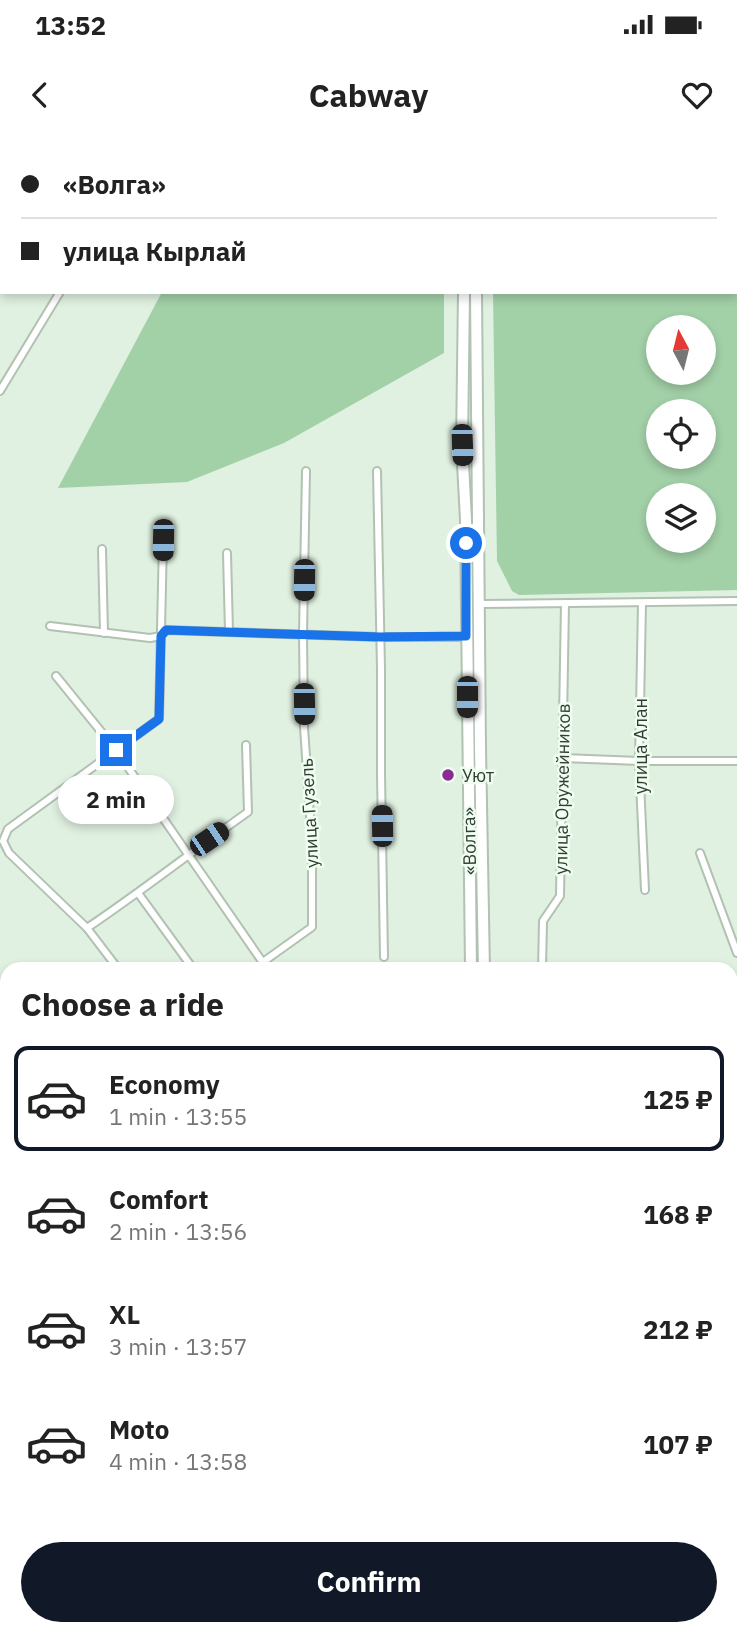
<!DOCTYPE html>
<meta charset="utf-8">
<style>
body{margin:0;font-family:"IBM Plex Sans",sans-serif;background:#f6f6f6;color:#222;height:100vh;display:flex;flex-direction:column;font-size:26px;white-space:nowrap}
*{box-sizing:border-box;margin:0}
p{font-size:23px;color:#767676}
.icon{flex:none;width:38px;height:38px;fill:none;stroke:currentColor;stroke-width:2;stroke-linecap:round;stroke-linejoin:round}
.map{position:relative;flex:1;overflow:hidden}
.side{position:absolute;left:0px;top:822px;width:738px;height:674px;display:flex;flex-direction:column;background:#fff;border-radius:21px 21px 0 0;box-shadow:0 4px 10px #0003}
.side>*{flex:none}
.hud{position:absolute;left:0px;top:0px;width:738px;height:154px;box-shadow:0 4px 10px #0003;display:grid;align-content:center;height:154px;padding:0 21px;background:#fff}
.needle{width:46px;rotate:353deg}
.controls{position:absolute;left:646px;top:175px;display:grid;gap:14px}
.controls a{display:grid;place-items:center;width:70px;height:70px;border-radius:50%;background:#fff;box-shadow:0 4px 10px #0003;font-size:35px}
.end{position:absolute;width:32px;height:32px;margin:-16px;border:9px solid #1a73e8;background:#fff;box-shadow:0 0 0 4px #fff}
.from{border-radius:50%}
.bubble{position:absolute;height:49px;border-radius:24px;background:#fff;box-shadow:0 4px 10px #0003;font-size:23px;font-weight:800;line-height:49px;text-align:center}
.car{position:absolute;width:21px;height:42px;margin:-21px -10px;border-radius:9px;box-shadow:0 0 5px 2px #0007;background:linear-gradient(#222 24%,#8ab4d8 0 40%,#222 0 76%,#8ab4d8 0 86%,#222 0)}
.hud b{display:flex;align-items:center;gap:24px;height:66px;font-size:26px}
.hud b+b{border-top:2px solid #e0e0e0}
.hud i{width:18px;height:18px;background:#222}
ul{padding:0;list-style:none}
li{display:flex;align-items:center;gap:21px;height:105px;margin:0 14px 10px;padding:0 7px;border:4px solid transparent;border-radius:14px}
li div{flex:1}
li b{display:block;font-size:26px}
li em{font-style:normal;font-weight:800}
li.selected{border-color:#111827}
li>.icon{width:63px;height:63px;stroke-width:1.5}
h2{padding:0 21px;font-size:32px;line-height:84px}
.button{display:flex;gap:14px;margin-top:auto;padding:14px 21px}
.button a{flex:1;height:80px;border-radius:42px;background:#111827;color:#fff;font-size:28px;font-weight:800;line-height:80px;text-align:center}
.status{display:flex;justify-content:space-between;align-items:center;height:49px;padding:0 35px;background:#fff;direction:ltr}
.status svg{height:19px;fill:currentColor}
header{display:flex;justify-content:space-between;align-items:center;height:91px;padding:0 21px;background:#fff;font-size:32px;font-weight:800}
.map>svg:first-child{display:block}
.built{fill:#cfe6d1}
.green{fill:#a2d0a7;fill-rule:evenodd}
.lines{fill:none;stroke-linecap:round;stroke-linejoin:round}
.minor-casing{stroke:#b1c1b2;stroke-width:10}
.primary-casing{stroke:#b1c1b2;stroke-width:13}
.trunk-casing{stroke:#b1c1b2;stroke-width:14}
.minor{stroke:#fff;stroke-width:6}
.primary{stroke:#fff;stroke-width:10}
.trunk{stroke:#fff;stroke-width:10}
.trunk-bridge-casing{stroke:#b1c1b2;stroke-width:14;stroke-linecap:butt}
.trunk-bridge{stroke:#fff;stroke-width:10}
.route{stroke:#1a73e8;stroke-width:9}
.poi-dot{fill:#8b2b95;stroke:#edfeef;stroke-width:2.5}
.labels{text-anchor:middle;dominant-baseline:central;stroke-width:5;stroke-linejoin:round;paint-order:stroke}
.street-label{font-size:18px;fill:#343b35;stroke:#edfeef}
.poi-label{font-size:18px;fill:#343b35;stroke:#edfeef;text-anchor:start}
</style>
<div class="status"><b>13:52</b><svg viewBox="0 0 49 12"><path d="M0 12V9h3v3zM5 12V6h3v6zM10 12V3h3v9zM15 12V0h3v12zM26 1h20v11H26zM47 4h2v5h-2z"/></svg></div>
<header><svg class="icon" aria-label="back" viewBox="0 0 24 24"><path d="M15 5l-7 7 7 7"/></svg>Cabway<svg class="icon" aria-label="heart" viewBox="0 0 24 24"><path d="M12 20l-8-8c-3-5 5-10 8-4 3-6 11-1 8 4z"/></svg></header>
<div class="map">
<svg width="737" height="1495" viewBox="0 0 737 1495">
<rect width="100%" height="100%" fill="#e0f1e1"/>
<path class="built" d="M737 1220V1401L732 1394V1236Z"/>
<g class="green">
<path d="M19 0H445V2H20Z"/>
<path d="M492 0H737V450L519 455 512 451 497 421 493 152H737V2H492ZM658 187H704V233H658ZM658 271H704V317H658ZM658 355H704V401H658Z"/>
<path d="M162 152H444V213L284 303 187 342 58 348Z"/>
<path d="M732 1075 737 1085V1218L732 1232Z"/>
<path d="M0 1478 7 1479V1489H61L60 1495 0 1489Z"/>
<path d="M78 1489H114L118 1490V1495H77Z"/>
<path d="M521 1489H593L584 1495H520Z"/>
</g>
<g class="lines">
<g class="minor-casing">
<g id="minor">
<path d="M0 149H2"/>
<path d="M0 251 60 152"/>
<path d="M377 331 381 529V634L384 817"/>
<path d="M102 409 104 493"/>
<path d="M227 413 229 492"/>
<path d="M642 463 639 621 645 750"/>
<path d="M478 464 737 461"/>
<path d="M50 486 150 498 161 496 166 490 380 497H466"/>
<path d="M56 536 116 610 268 830"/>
<path d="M563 618 639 621H737"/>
<path d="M700 713 737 813"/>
<path d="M138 753 194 830"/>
<path d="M87 788C142 751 194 710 248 672L246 605"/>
<path d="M263 822 312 787V706L304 587 303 494 306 331"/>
<path d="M119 830 87 788 9 713 3 701 8 689 159 579 163 400"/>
<path d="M542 830 543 781 560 756 565 463"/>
<path d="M732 847 737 845"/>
<path d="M732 976 737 975"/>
<path d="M737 1385 734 1394 737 1397"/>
</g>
</g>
<g class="primary-casing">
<path id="primary" d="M732 1463 737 1468"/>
</g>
<g class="trunk-casing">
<g id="trunk">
<path d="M463 0V2"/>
<path d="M475 0V2"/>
<path d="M464 152 462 305 466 380 471 830"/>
<path d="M476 152 480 608 484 830"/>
<path d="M0 1448H7"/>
<path d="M0 1462 7 1463"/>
<path d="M178 1489 188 1495"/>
<path d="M329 1489 365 1495"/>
<path d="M490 1489V1495"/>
<path d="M590 1495 599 1489"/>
</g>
</g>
<use href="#minor" class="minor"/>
<use href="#primary" class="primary"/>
<use href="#trunk" class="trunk"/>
<g class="trunk-bridge-casing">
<path id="trunk-bridge" d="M447 1490 481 1495"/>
</g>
<use href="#trunk-bridge" class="trunk-bridge"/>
</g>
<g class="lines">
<path class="route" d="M116 610 159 579 161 496 166 490 380 497 466 496V403"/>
</g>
<circle class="poi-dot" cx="448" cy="635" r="7"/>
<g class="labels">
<g class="street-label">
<text transform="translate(640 606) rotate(-90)">улица Алан</text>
<text transform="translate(562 649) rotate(-89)">улица Оружейников</text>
<text transform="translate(309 673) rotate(-93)">улица Гузель</text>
<text transform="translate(469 701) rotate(-91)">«Волга»</text>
</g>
<g class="poi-label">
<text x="462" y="635">Уют</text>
</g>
</g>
</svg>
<div class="controls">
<a><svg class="needle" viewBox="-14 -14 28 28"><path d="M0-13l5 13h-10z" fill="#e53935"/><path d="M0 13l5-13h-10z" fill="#767676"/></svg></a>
<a><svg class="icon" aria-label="locate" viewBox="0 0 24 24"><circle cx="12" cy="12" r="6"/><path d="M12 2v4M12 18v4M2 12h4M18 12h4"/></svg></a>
<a><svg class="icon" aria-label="layers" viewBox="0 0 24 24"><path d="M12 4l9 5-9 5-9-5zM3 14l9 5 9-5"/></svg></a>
</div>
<i class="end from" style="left:466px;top:403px"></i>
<i class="end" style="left:116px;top:610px"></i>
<div class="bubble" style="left:58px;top:635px;width:116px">2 min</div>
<i class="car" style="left:462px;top:305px;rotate:178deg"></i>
<i class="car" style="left:163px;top:400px;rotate:181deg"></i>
<i class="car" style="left:304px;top:440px;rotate:181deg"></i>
<i class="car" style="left:467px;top:557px;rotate:180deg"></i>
<i class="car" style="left:304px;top:564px;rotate:179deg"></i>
<i class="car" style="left:382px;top:686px;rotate:359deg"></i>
<i class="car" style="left:209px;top:699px;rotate:56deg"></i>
<div class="hud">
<b><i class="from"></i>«Волга»</b>
<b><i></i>улица Кырлай</b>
</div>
<section class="side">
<h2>Choose a ride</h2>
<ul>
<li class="selected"><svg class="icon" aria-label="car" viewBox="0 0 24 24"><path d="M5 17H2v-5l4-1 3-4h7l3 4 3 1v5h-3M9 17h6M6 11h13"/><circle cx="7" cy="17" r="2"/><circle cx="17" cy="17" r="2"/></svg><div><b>Economy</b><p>1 min · 13:55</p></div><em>125 ₽</em></li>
<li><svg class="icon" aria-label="car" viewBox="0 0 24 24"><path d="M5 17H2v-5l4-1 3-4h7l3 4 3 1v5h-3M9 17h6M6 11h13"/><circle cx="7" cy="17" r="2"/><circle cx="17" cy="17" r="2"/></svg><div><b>Comfort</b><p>2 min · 13:56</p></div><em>168 ₽</em></li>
<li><svg class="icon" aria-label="car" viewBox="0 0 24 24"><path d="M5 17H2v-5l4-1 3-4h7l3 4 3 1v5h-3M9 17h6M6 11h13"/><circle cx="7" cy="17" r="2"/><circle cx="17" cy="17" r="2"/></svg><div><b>XL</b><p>3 min · 13:57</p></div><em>212 ₽</em></li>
<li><svg class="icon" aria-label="car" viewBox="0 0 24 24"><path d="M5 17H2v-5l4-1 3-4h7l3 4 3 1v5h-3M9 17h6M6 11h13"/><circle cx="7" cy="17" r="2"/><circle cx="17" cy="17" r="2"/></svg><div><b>Moto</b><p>4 min · 13:58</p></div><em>107 ₽</em></li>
</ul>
<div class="button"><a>Confirm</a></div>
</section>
</div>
